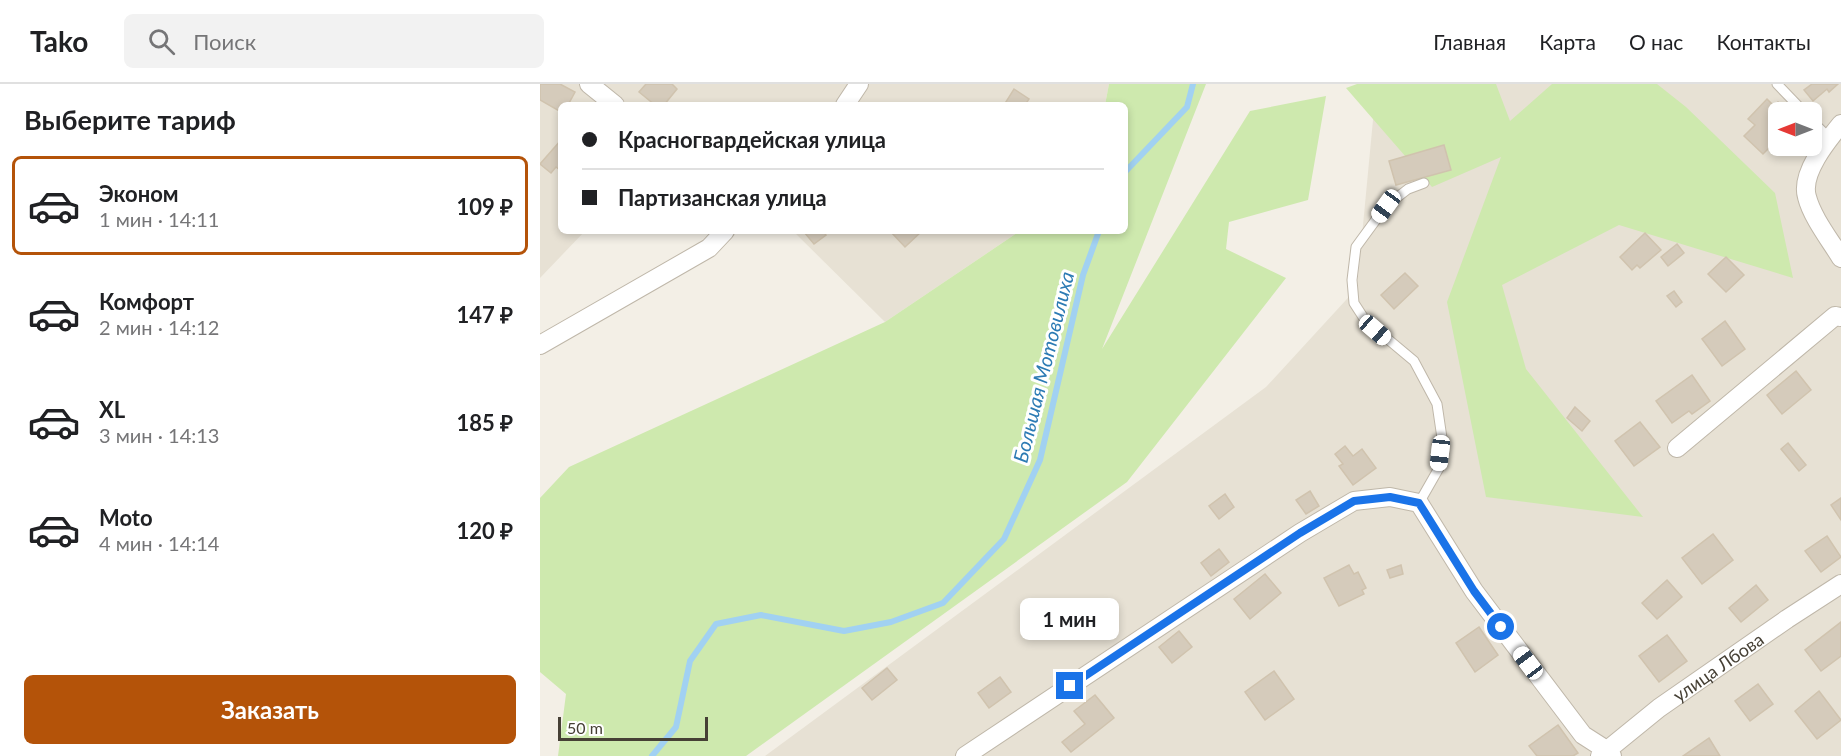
<!DOCTYPE html>
<html lang="ru">
<meta charset="utf-8">
<style>
body{margin:0;font-family:Lato,sans-serif;background:#f2f2f2;color:#202124;height:100vh;display:flex;flex-direction:column;font-size:22px;white-space:nowrap}
*{box-sizing:border-box;margin:0}
p{font-size:20px;color:#757577}
.icon{flex:none;width:33px;height:33px;fill:none;stroke:currentColor;stroke-width:2;stroke-linecap:round;stroke-linejoin:round}
.map{position:relative;flex:1;overflow:hidden}
.drawer{display:flex;flex-direction:column;background:#fff;width:540px}
.drawer>*{flex:none}
.hud{position:absolute;left:18px;top:18px;width:570px;height:132px;border-radius:9px;box-shadow:0 3px 9px #0003;display:grid;align-content:center;height:132px;padding:0 24px;background:#fff}
.needle{width:39px;rotate:270deg}
.fabs{position:absolute;left:1228px;top:18px;display:grid;gap:12px}
.fabs a{display:grid;place-items:center;width:54px;height:54px;border-radius:9px;background:#fff;box-shadow:0 3px 9px #0003;font-size:30px}
.scale{position:absolute;left:18px;bottom:15px;width:150px;box-sizing:border-box;padding-left:6px;border:3px solid #464035;border-top:0;font-size:16px;line-height:21px;white-space:nowrap;color:#464035;-webkit-text-stroke:4px #fff;paint-order:stroke}
.end{position:absolute;width:27px;height:27px;margin:-14px;border:8px solid #1a73e8;background:#fff;box-shadow:0 0 0 3px #fff}
.from{border-radius:50%}
.bubble{position:absolute;height:42px;border-radius:9px;background:#fff;box-shadow:0 3px 9px #0003;font-size:20px;font-weight:700;line-height:42px;text-align:center}
.car{position:absolute;width:18px;height:36px;margin:-18px -9px;border-radius:8px;box-shadow:0 0 4px 2px #0007;background:linear-gradient(#fff 24%,#345 0 40%,#fff 0 76%,#345 0 86%,#fff 0)}
.hud b{display:flex;align-items:center;gap:21px;height:57px;font-size:22px}
.hud b+b{border-top:2px solid #e0e0e0}
.hud i{width:15px;height:15px;background:#202124}
ul{padding:0;list-style:none}
li{display:flex;align-items:center;gap:18px;height:99px;margin:0 12px 9px;padding:0 12px;border:3px solid transparent;border-radius:9px}
li div{flex:1}
li b{display:block;font-size:22px}
li em{font-style:normal;font-weight:700}
li.current{border-color:#b45309}
li>.icon{width:54px;height:54px;stroke-width:1.5}
h2{padding:0 24px;font-size:27px;line-height:72px}
.button{display:flex;gap:12px;margin-top:auto;padding:12px 24px}
.button a{flex:1;height:69px;border-radius:9px;background:#b45309;color:#fff;font-size:24px;font-weight:700;line-height:69px;text-align:center}
header{display:flex;align-items:center;gap:36px;box-sizing:border-box;height:84px;padding:0 30px;background:#fff;border-bottom:2px solid #e0e0e0}
header strong{font-size:28px}
nav{display:flex;gap:33px;margin-inline-start:auto;font-size:21px}
.search{width:420px;height:54px;background:#f2f2f2;display:flex;align-items:center;gap:15px;box-sizing:border-box;padding:0 21px;border-radius:9px;color:#757577;font-size:22px}
main{display:flex;flex:1;min-height:0}
.map>svg:first-child{display:block}
.residential{fill:#e7e1d4;fill-rule:evenodd}
.green{fill:#cee9ae}
.lines{fill:none;stroke-linecap:round;stroke-linejoin:round}
.stream{stroke:#a1d1f2;stroke-width:6}
.building{fill:#d5cbbb;stroke:#d0c3ae;stroke-width:1.5}
.service-casing{stroke:#bfb7a9;stroke-width:11}
.minor-casing{stroke:#bfb7a9;stroke-width:20}
.service{stroke:#fff;stroke-width:9}
.minor{stroke:#fff;stroke-width:18}
.route{stroke:#1a73e8;stroke-width:8}
.labels{text-anchor:middle;dominant-baseline:central;stroke-width:6;stroke-linejoin:round;paint-order:stroke}
.street-label{font-size:18px;fill:#464035;stroke:#fff}
.water-label{font-size:20px;font-style:italic;fill:#2c7bb4;stroke:#fff}
</style>
<header>
<strong>Tako</strong>
<div class="search"><svg class="icon" aria-label="search" viewBox="0 0 24 24"><circle cx="10" cy="10" r="6"/><path d="M15 15l6 6"/></svg>Поиск</div>
<nav><a>Главная</a><a>Карта</a><a>О нас</a><a>Контакты</a></nav>
</header>
<main>
<section class="drawer">
<h2>Выберите тариф</h2>
<ul>
<li class="current"><svg class="icon" aria-label="car" viewBox="0 0 24 24"><path d="M5 17H2v-5l4-1 3-4h7l3 4 3 1v5h-3M9 17h6M6 11h13"/><circle cx="7" cy="17" r="2"/><circle cx="17" cy="17" r="2"/></svg><div><b>Эконом</b><p>1 мин · 14:11</p></div><em>109 ₽</em></li>
<li><svg class="icon" aria-label="car" viewBox="0 0 24 24"><path d="M5 17H2v-5l4-1 3-4h7l3 4 3 1v5h-3M9 17h6M6 11h13"/><circle cx="7" cy="17" r="2"/><circle cx="17" cy="17" r="2"/></svg><div><b>Комфорт</b><p>2 мин · 14:12</p></div><em>147 ₽</em></li>
<li><svg class="icon" aria-label="car" viewBox="0 0 24 24"><path d="M5 17H2v-5l4-1 3-4h7l3 4 3 1v5h-3M9 17h6M6 11h13"/><circle cx="7" cy="17" r="2"/><circle cx="17" cy="17" r="2"/></svg><div><b>XL</b><p>3 мин · 14:13</p></div><em>185 ₽</em></li>
<li><svg class="icon" aria-label="car" viewBox="0 0 24 24"><path d="M5 17H2v-5l4-1 3-4h7l3 4 3 1v5h-3M9 17h6M6 11h13"/><circle cx="7" cy="17" r="2"/><circle cx="17" cy="17" r="2"/></svg><div><b>Moto</b><p>4 мин · 14:14</p></div><em>120 ₽</em></li>
</ul>
<div class="button"><a>Заказать</a></div>
</section>
<div class="map">
<svg width="1301" height="672" viewBox="0 0 1301 672">
<rect width="100%" height="100%" fill="#f3efe6"/>
<g class="residential">
<path d="M0 0H569L565 21H21V147H45L0 194Z"/>
<path d="M844 0H1301V672H225L726 303 817 204 833 36ZM1239 28H1272V62H1239Z"/>
<path d="M253 147H480L345 238Z"/>
</g>
<g class="green">
<path d="M569 0H666L562 265 710 27 786 12 768 116 689 138 686 165 746 194 587 398 206 672H18L26 610 0 588V414L29 383 345 238 480 147H585V21H565Z"/>
<path d="M817 0H956L970 37 1012 0H1117L1146 23 1235 109 1253 194 1079 141 962 201 986 285 1103 433 946 413 907 218 961 73 892 103 806 4Z"/>
</g>
<g class="lines">
<g class="stream">
<path d="M585 88 647 23 653 0"/>
<path d="M112 672 136 643 150 577 176 540 221 531 304 547 351 538 403 519 464 455 500 376 543 191 559 147"/>
</g>
</g>
<g class="building">
<path d="M0 0H20L35 8 28 21H21V28L0 16Z"/>
<path d="M106 0H132L137 5 124 21H115L99 8Z"/>
<path d="M1272 0H1298L1289 8 1287 5 1273 17 1264 6Z"/>
<path d="M474 5 489 15 485 21H464Z"/>
<path d="M1227 15 1234 22 1238 18 1249 28H1239V54L1223 70 1204 52 1215 41 1208 35Z"/>
<path d="M21 56V87L16 83 11 89 0 80Z"/>
<path d="M904 61 911 86 856 101 849 77Z"/>
<path d="M283 147 286 151 274 160 264 148Z"/>
<path d="M350 147H382L365 163Z"/>
<path d="M1105 149 1121 166 1100 184 1097 181 1092 186 1080 173Z"/>
<path d="M1137 160 1144 169 1128 182 1121 173Z"/>
<path d="M1186 173 1204 191 1186 208 1168 190Z"/>
<path d="M865 189 878 202 854 225 841 211Z"/>
<path d="M1134 207 1142 218 1136 223 1127 212Z"/>
<path d="M1185 237 1205 265 1182 282 1162 255Z"/>
<path d="M1256 287 1271 306 1242 330 1227 311Z"/>
<path d="M1152 291 1170 317 1152 330 1149 327 1132 339 1116 317Z"/>
<path d="M1035 323 1050 337 1042 347 1027 334Z"/>
<path d="M1100 338 1120 363 1094 382 1075 357Z"/>
<path d="M1248 359 1266 381 1259 387 1241 365Z"/>
<path d="M805 362 813 372 822 365 836 384 813 401 799 382 803 380 795 370Z"/>
<path d="M770 407 779 422 766 430 756 416Z"/>
<path d="M685 410 694 423 679 435 669 422Z"/>
<path d="M1301 414V436L1291 421Z"/>
<path d="M1173 450 1193 476 1162 500 1142 474Z"/>
<path d="M1287 452 1301 473 1281 488 1265 467Z"/>
<path d="M679 465 689 478 671 492 661 479Z"/>
<path d="M809 481 814 490 818 488 826 504 822 506 824 510 799 522 784 494Z"/>
<path d="M861 481 863 490 850 494 847 486Z"/>
<path d="M725 490 741 509 710 535 694 515Z"/>
<path d="M1127 496 1142 513 1117 535 1102 519Z"/>
<path d="M1216 501 1228 516 1201 538 1189 524Z"/>
<path d="M1301 538V572L1281 587 1265 566Z"/>
<path d="M939 543 958 571 935 588 916 559Z"/>
<path d="M639 547 652 563 632 579 619 563Z"/>
<path d="M1127 551 1147 577 1119 598 1099 572Z"/>
<path d="M347 584 357 596 332 616 322 604Z"/>
<path d="M734 587 754 615 725 636 705 608Z"/>
<path d="M460 593 471 608 449 624 438 609Z"/>
<path d="M1218 600 1233 620 1210 637 1195 617Z"/>
<path d="M1279 607 1301 636 1277 655 1255 627Z"/>
<path d="M555 611 574 634 531 668 522 658 545 640 534 627Z"/>
<path d="M1018 641 1038 669 1033 672H997L989 662Z"/>
<path d="M1169 654 1180 672H1143Z"/>
</g>
<g class="lines">
<g class="service-casing">
<g id="service">
<path d="M1237 0 1264 28"/>
<path d="M1272 37 1289 54"/>
<path d="M879 419 899 384 902 354 897 320 874 277 825 236 814 219 812 196 816 163 846 122 868 105 884 99"/>
</g>
</g>
<g class="minor-casing">
<g id="minor">
<path d="M49 0 75 21"/>
<path d="M305 21 319 0"/>
<path d="M1301 40C1287 57 1260 90 1267 113 1272 133 1290 156 1301 174"/>
<path d="M0 261 169 164 185 147"/>
<path d="M1137 364 1295 232 1301 233"/>
<path d="M425 672 760 449 814 417 850 413 879 419 934 507 1043 651 1068 667 1072 672"/>
<path id="s1" d="M1060 672 1119 624 1247 535 1301 500"/>
</g>
</g>
<use href="#service" class="service"/>
<use href="#minor" class="minor"/>
</g>
<g class="lines">
<path class="route" d="M530 602 760 449 814 417 850 413 879 419 934 507 961 543"/>
</g>
<g class="labels">
<g class="street-label">
<text stroke="none"><textPath href="#s1" startOffset="148">улица Лбова</textPath></text>
</g>
<g class="water-label">
<text transform="translate(503 283) rotate(-76)">Большая Мотовилиха</text>
</g>
</g>
</svg>
<div class="fabs">
<a><svg class="needle" viewBox="-14 -14 28 28"><path d="M0-13l5 13h-10z" fill="#e53935"/><path d="M0 13l5-13h-10z" fill="#757577"/></svg></a>
</div>
<div class="scale">50 m</div>
<i class="end from" style="left:961px;top:543px"></i>
<i class="end" style="left:530px;top:602px"></i>
<div class="bubble" style="left:480px;top:514px;width:99px">1 мин</div>
<i class="car" style="left:846px;top:122px;rotate:216deg"></i>
<i class="car" style="left:835px;top:246px;rotate:131deg"></i>
<i class="car" style="left:900px;top:369px;rotate:187deg"></i>
<i class="car" style="left:988px;top:579px;rotate:323deg"></i>
<div class="hud">
<b><i class="from"></i>Красногвардейская улица</b>
<b><i></i>Партизанская улица</b>
</div>
</div>
</main>
